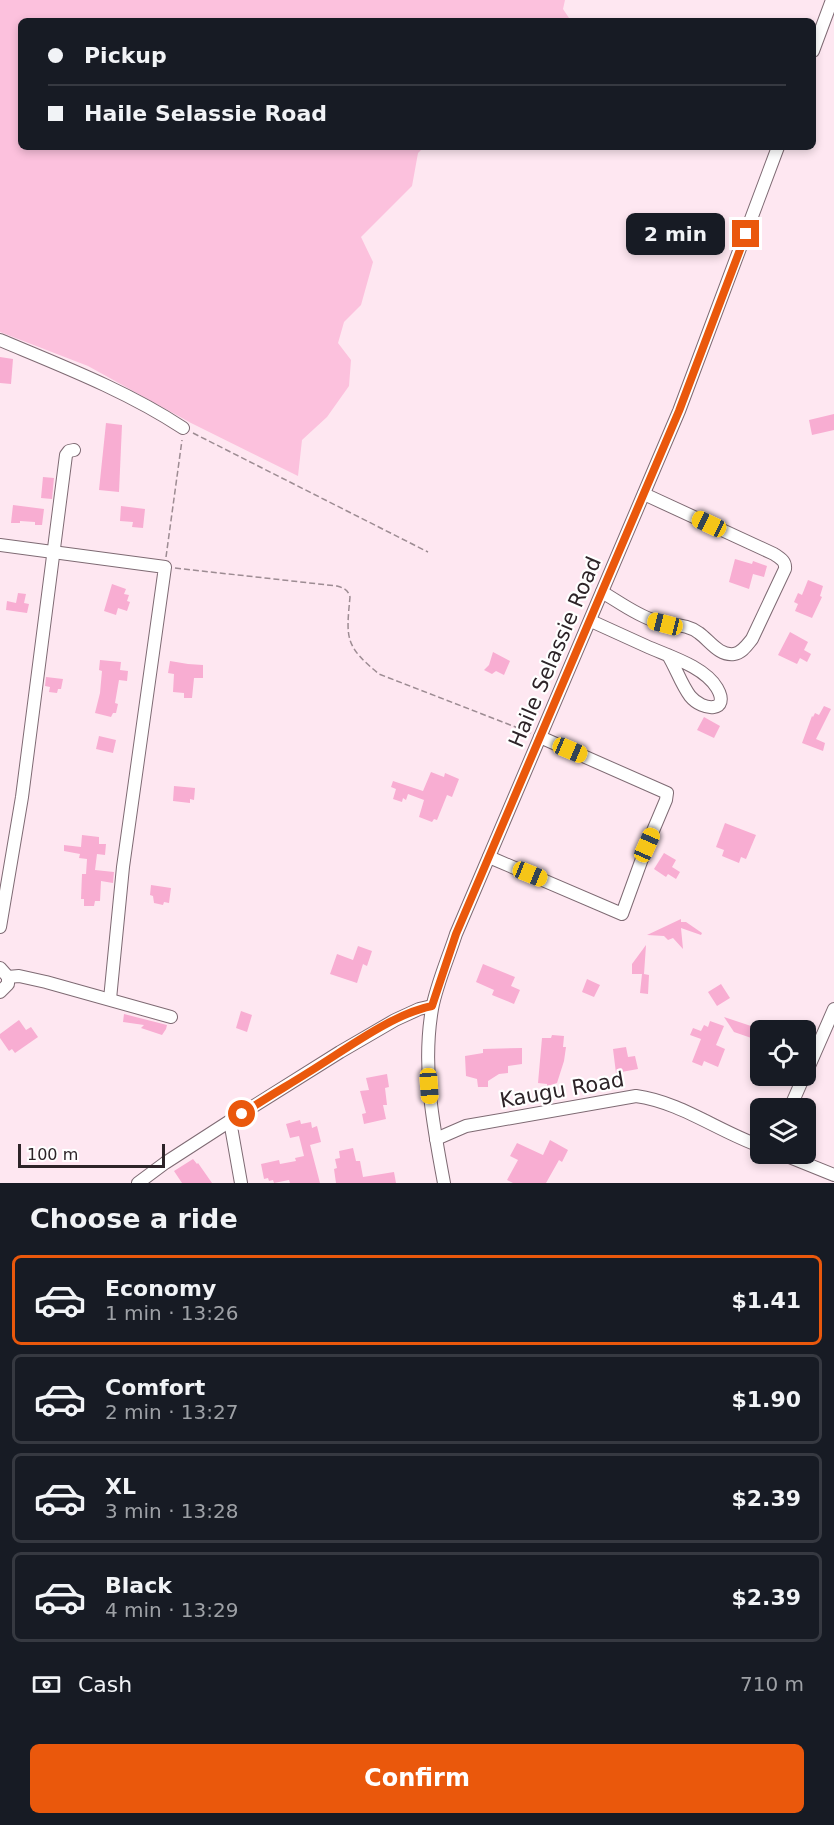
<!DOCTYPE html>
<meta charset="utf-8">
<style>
body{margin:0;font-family:"DejaVu Sans",sans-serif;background:#242831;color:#f1f3f6;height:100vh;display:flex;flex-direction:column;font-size:22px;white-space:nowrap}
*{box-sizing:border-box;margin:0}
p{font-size:20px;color:#9ea1a6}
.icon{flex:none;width:33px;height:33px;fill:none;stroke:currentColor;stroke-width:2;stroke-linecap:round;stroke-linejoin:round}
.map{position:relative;height:1183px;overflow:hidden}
.drawer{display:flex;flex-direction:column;background:#171b24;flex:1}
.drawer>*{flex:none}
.banner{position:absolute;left:18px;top:18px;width:798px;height:132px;border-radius:9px;box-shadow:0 3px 9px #0003;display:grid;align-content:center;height:132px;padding:0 30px;background:#171b24}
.controls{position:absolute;left:750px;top:1020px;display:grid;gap:12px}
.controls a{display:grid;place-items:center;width:66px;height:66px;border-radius:9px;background:#171b24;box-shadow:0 3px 9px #0003;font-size:30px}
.scale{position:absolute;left:18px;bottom:15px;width:147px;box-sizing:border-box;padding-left:6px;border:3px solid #2d2428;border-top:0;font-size:16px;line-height:21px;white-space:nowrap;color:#2d2428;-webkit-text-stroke:4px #fff;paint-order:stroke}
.end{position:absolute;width:27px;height:27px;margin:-14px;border:8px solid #ea580c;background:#fff;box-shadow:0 0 0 3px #fff}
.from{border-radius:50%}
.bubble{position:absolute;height:42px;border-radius:9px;background:#171b24;box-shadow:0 3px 9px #0003;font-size:20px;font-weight:700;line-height:42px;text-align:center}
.car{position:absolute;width:18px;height:36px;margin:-18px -9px;border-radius:8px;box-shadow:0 0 4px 2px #0007;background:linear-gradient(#f5c518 24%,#345 0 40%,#f5c518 0 76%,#345 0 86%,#f5c518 0)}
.banner b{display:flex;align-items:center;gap:21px;height:57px;font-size:22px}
.banner b+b{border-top:2px solid #363941}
.banner i{width:15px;height:15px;background:#f1f3f6}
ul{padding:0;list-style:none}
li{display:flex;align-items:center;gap:18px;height:90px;margin:0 12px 9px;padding:0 18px;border:3px solid #363941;border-radius:9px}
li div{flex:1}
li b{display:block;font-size:22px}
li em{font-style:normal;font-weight:700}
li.current{border-color:#ea580c}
li>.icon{width:54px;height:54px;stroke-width:1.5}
h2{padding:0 30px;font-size:27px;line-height:72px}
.pay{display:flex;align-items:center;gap:15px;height:66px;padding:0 30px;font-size:22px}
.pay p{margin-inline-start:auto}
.button{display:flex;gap:12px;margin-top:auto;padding:12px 30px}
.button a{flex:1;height:69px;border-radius:9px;background:#ea580c;color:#fff;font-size:24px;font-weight:700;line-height:69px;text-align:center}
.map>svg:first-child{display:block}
.green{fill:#fcc1dd}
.building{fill:#f8add2}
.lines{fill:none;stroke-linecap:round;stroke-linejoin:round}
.minor-casing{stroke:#7e6a73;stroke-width:14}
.path{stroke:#9d8c93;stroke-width:1.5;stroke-dasharray:6 3;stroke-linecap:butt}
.minor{stroke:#fff;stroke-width:12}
.route{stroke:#ea580c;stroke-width:8}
.labels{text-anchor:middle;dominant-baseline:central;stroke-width:4.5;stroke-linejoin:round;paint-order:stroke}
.street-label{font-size:21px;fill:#2d2428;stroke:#fff}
</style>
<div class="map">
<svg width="834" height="1183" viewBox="0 0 834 1183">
<rect width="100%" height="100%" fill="#fee7f1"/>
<path class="green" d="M0 0H565L563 9 571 21H21V147H424L418 153 412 186 361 237 373 262 361 305 344 322 338 343 351 360 349 386 327 417 302 440 298 476 191 423 88 366 0 332Z"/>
<g class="building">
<path d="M0 357 13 359 11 384 0 383Z"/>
<path d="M834 414V430L812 435 809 420Z"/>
<path d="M106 423 122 425 119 492 99 490Z"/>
<path d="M43 477 54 478 52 499 41 498Z"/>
<path d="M13 505 44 509 42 525H35V522L20 521V523H11Z"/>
<path d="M121 506 145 509 143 528 132 527 133 522 120 521Z"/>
<path d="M735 559 752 564 753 561 767 566 764 577 753 574 749 589 729 582Z"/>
<path d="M808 580 823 586 820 596 822 597 812 618 795 611 798 604 794 602 798 593 802 595Z"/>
<path d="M112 584 126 589 124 594 129 595 127 601 130 602 127 611 118 608 116 615 104 611Z"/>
<path d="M18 593 26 594 24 603 29 604 27 613 6 610 7 601 16 603Z"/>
<path d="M790 632 808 642 804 650 811 654 807 662 800 658 797 664 778 655Z"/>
<path d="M493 652 510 661 504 675 496 671 492 674 484 670 489 665Z"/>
<path d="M100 660 121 662 120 670 128 671 127 681 119 680 115 703 118 704 116 713H113L111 717 95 713 100 693 102 671 99 670Z"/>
<path d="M170 661 188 664 203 665V678H194L192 698H184V693L173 692 174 674 168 673Z"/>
<path d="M46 677 63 679 61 689H58L57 693 49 692 50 687 45 686Z"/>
<path d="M824 706 831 709 816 739 825 743 823 751 802 743 812 716 813 717 815 713 819 715Z"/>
<path d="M704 717 720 726 714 738 697 730Z"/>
<path d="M99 736 116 740 113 753 96 749Z"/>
<path d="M431 772 444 777 445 773 459 779 452 797 447 795 437 820 434 819 432 822 419 817 424 800 408 794 406 800 403 798 402 802 393 799 396 789 391 787 393 781 423 791Z"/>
<path d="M174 786 195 788 194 800 190 799V803L173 801Z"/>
<path d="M725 823 756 835 746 859 741 857 739 863 722 856 724 850 716 847Z"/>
<path d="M82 835 99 837V844H106L105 855 97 854 95 870 114 872 113 883 101 881 100 901H95L94 906H84V899H81L82 874H86L87 859 79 858 80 854 64 851V845L81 847Z"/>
<path d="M664 853 676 860 672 867 680 872 676 879 668 874 666 877 654 869Z"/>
<path d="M151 885 171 888 169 903 164 902 163 905 154 903 153 896 150 895Z"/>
<path d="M681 919V922H686L702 933 701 935 681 928 683 949 673 938 668 940 664 936 647 935Z"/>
<path d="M646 945 644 974 649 975 648 994 640 993 642 974H632V964Z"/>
<path d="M358 946 372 951 367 966 363 964 357 983 330 974 337 954 353 960Z"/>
<path d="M483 964 515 977 511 986 520 990 514 1004 492 995 494 990 476 982Z"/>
<path d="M587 979 600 985 594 997 582 992Z"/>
<path d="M721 984 730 998 717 1006 708 992Z"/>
<path d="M241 1011 252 1015 247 1032 236 1028Z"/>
<path d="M124 1014 167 1025 166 1029 162 1035 141 1028 144 1025 123 1022Z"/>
<path d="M724 1017 760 1029V1041L734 1032Z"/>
<path d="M19 1020 26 1030 31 1027 38 1037 15 1053 12 1049 9 1051 0 1038V1034Z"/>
<path d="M710 1021 724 1026 716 1045 725 1049 718 1067 704 1061 702 1066 692 1062 701 1039 690 1035 693 1028 701 1031 704 1025 708 1027Z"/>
<path d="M552 1035 564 1036 563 1047H566L564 1061 557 1083 547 1086V1084L538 1083 542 1038H551Z"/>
<path d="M626 1047 628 1057 635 1056 638 1069 616 1073 613 1049Z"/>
<path d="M522 1048V1064L508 1066V1073L499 1074 488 1081V1087H478L477 1079 466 1076 465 1056 483 1053V1049Z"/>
<path d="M387 1074 389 1087 385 1088 387 1105H383L386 1119 364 1124 362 1114 366 1113 360 1091 369 1090 366 1078Z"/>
<path d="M300 1120 301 1124 311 1122 312 1128 317 1126 321 1142 310 1145 320 1183H290L289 1180 274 1183 273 1180 269 1181 268 1178 264 1179 261 1164 279 1160 280 1164 296 1161 295 1158 304 1156 299 1136 290 1138 286 1124Z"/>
<path d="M550 1140 568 1150 562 1162 559 1160 546 1183H513L507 1180 518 1160 510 1156 517 1143 543 1155Z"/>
<path d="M353 1148 356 1161H360L363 1177 394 1172 396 1183H336L334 1169 337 1168 335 1159 340 1158 339 1151Z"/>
<path d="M193 1159 197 1164 198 1163 212 1183H182L174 1171Z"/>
</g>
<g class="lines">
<g class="minor-casing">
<g id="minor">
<path d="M813 51 832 0"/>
<path d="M0 340C62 366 127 391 183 428"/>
<path d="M0 545 165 567 123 867 110 999"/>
<path d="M602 592C619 602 636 615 655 621 671 626 686 623 699 633 710 641 719 656 734 654 742 653 747 645 752 639L785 569C786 561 780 558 774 554L644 494"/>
<path d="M591 621C609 629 628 638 646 646 668 656 704 666 717 688 731 712 703 712 690 696 681 684 676 668 668 655"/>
<path d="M489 857 622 914 647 845 666 800 667 793 540 737"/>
<path d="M0 927 22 797 66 455 69 451 74 450"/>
<path d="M0 968 8 977V984L0 992"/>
<path d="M8 977 19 976 46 982 171 1017"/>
<path d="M806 1073 834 1009"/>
<path d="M790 1108 804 1076"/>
<path d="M230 1121 241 1183"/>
<path d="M436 1139 466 1126 636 1096C680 1102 718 1131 760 1146"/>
<path d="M782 1154 834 1175"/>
<path d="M138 1183 165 1163 230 1121 340 1052 395 1020 419 1009 432 1006"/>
<path d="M444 1183C433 1125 422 1067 432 1009 436 986 449 956 456 934L679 411 778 147"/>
</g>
</g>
<g class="path">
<path d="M193 433 428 552"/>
<path d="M166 557 182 440"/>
<path d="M175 568 337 586C344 588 348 590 350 597 346 639 345 646 379 674L531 733"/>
</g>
<use href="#minor" class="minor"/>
</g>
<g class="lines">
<path class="route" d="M242 1114C264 1099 287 1086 309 1072 345 1050 392 1014 432 1006L456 934 679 411 746 234"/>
</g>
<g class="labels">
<g class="street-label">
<text transform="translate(555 652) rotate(-67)">Haile Selassie Road</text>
<text transform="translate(562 1090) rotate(-10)">Kaugu Road</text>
</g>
</g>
</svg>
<div class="controls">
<a><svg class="icon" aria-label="locate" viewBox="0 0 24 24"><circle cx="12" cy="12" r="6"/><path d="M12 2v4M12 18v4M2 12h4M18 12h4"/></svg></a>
<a><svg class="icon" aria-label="layers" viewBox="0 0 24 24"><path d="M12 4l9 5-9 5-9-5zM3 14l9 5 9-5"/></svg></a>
</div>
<div class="scale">100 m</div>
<i class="end from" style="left:242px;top:1114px"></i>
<i class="end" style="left:746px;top:234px"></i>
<div class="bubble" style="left:626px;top:213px;width:99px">2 min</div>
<i class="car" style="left:709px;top:524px;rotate:295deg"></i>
<i class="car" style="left:665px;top:624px;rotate:284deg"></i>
<i class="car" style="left:570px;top:750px;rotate:113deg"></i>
<i class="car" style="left:647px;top:845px;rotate:24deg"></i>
<i class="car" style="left:530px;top:874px;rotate:112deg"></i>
<i class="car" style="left:429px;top:1086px;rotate:176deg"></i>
<div class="banner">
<b><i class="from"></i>Pickup</b>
<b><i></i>Haile Selassie Road</b>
</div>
</div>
<section class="drawer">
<h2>Choose a ride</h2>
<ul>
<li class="current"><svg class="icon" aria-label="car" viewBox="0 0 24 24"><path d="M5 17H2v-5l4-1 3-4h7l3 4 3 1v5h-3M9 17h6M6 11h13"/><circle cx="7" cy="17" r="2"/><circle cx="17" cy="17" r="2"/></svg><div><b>Economy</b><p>1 min · 13:26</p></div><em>$1.41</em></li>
<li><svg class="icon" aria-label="car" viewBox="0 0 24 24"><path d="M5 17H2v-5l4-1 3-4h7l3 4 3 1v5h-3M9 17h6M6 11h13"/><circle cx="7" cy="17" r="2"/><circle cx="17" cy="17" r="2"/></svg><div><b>Comfort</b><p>2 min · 13:27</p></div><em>$1.90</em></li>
<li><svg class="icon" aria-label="car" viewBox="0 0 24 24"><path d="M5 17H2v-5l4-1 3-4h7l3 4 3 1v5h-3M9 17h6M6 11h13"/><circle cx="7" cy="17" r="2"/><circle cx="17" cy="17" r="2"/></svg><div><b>XL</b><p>3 min · 13:28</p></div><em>$2.39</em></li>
<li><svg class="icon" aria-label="car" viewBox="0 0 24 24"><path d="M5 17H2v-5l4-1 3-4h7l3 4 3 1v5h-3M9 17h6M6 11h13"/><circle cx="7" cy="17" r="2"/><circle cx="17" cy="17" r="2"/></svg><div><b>Black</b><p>4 min · 13:29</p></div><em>$2.39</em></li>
</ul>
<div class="pay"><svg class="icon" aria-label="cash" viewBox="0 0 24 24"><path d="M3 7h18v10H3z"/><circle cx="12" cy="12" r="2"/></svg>Cash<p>710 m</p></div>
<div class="button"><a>Confirm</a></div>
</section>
